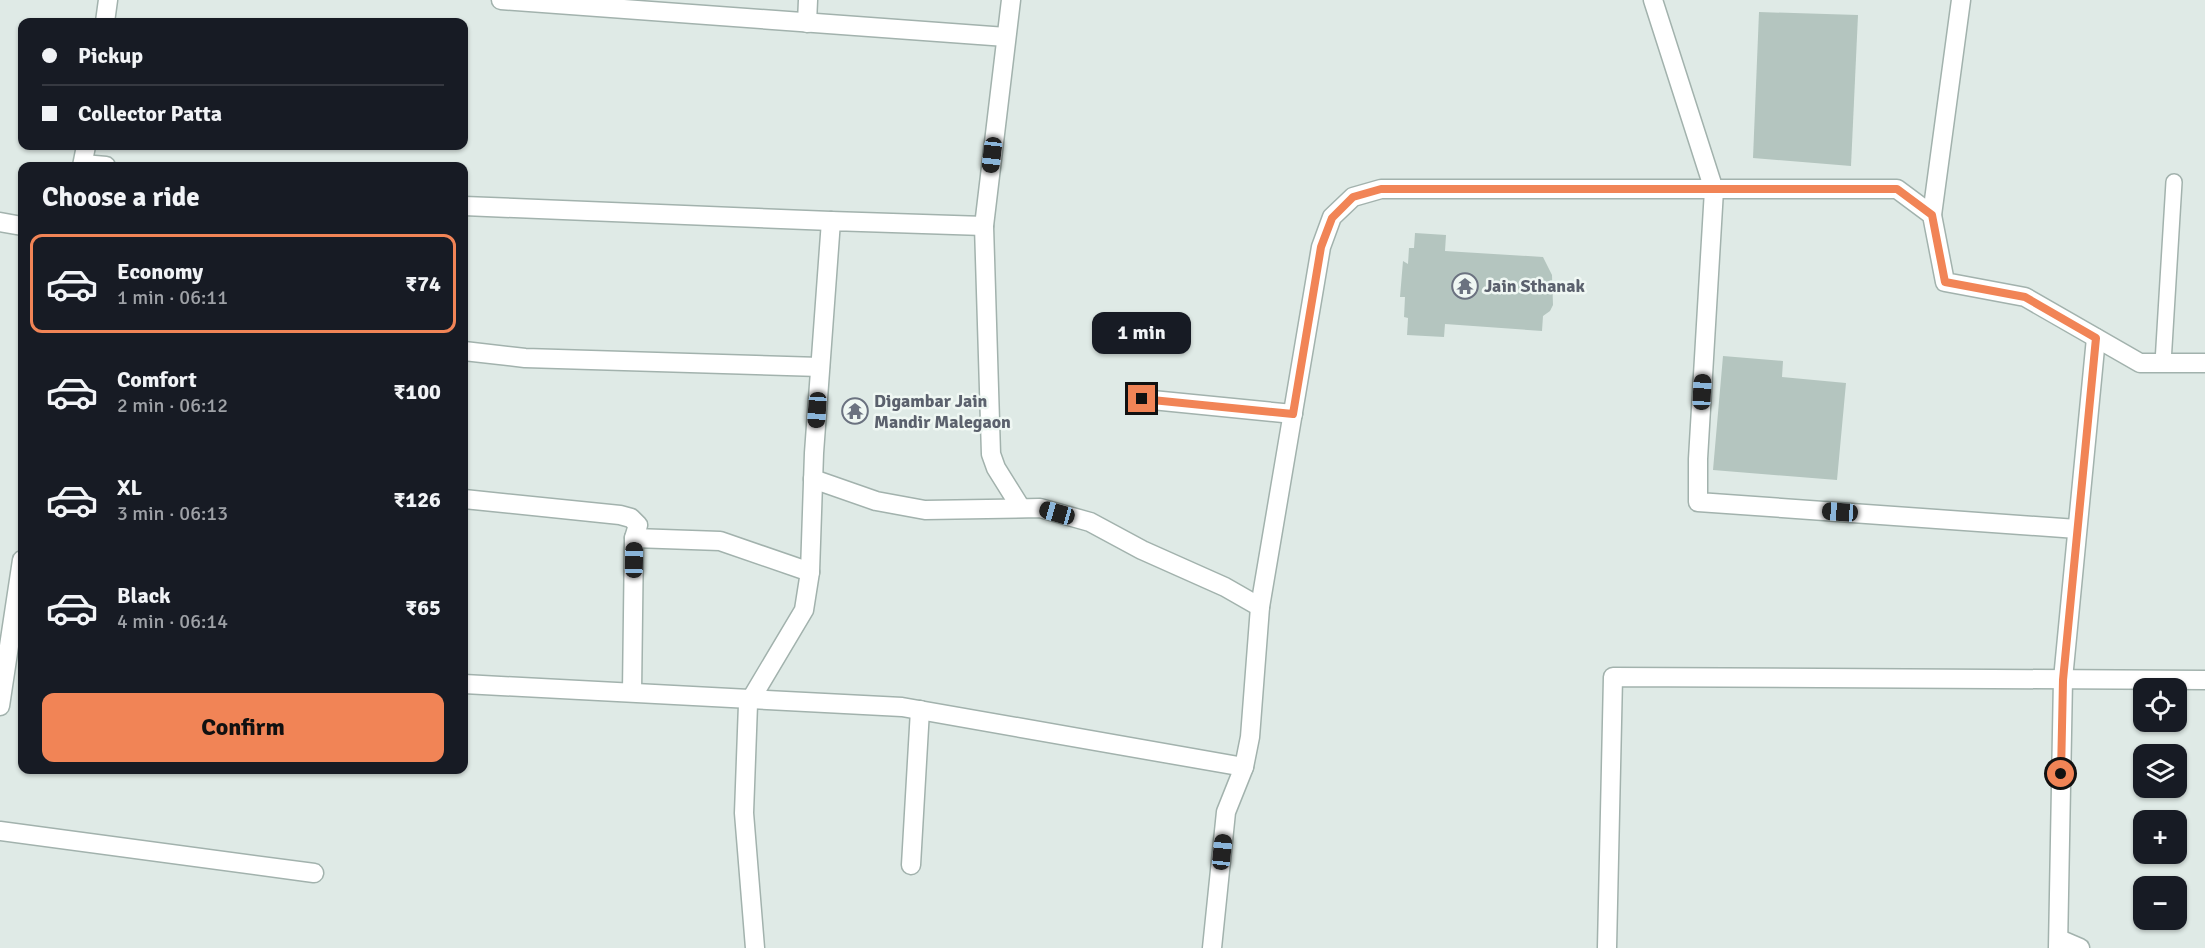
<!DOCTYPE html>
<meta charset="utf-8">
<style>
body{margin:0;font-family:Signika,sans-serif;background:#20242c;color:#f1f3f6;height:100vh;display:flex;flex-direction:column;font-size:22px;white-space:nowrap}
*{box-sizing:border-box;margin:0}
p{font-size:20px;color:#9ea1a6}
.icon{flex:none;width:33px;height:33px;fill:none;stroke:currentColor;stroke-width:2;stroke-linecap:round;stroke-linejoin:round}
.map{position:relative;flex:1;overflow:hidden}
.details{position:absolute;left:18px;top:162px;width:450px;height:612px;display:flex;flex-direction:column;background:#171b24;border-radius:12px;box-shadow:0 2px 4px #0004}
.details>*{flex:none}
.hud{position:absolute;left:18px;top:18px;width:450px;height:132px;border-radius:12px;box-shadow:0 2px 4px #0004;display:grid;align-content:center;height:132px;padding:0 24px;background:#171b24}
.fabs{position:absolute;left:2133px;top:678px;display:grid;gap:12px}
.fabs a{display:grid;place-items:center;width:54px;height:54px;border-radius:12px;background:#171b24;box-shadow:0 2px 4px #0004;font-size:30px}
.end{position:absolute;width:27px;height:27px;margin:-14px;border:8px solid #f18456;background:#111;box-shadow:0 0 0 3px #111}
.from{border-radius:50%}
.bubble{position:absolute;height:42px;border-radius:12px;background:#171b24;box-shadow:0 2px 4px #0004;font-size:20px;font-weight:700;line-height:42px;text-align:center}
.car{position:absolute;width:18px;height:36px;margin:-18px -9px;border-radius:8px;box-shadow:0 0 4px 2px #0007;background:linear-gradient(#222 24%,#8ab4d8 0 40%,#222 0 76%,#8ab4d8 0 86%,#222 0)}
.hud b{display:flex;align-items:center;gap:21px;height:57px;font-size:22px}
.hud b+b{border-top:2px solid #363941}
.hud i{width:15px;height:15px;background:#f1f3f6}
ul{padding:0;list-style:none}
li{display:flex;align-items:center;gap:18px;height:99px;margin:0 12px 9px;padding:0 12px;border:3px solid transparent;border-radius:12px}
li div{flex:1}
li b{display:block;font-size:22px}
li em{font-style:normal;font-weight:700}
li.on{border-color:#f18456}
li>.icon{width:54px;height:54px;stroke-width:1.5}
h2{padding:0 24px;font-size:27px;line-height:72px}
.button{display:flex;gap:12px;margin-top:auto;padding:12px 24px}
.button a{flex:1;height:69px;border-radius:12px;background:#f18456;color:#111;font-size:24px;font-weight:700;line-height:69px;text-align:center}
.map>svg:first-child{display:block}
.building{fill:#b4c5bf}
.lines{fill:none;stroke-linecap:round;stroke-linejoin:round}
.service-casing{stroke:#a2b2ad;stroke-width:18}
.minor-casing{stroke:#a2b2ad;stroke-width:21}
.service{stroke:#fff;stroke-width:15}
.minor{stroke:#fff;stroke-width:18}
.route{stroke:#f18456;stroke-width:8}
.labels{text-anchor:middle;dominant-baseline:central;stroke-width:5;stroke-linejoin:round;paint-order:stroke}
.worship-label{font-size:18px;font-weight:bold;fill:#5b616d;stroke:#eff7f3;text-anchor:start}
</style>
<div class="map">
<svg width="2205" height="948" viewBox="0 0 2205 948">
<rect width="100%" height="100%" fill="#dfeae6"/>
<g class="building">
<path d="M1759 12 1858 15 1851 166 1753 158Z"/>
<path d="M1415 233 1446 235 1445 251 1543 257 1552 275 1553 305 1550 311 1543 316 1542 331 1445 324 1444 337 1407 335 1408 318 1404 317 1405 297H1400L1403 261 1408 264 1409 248H1414Z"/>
<path d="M1723 356 1783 361 1782 377 1846 383 1837 480 1713 470Z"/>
</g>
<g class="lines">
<g class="service-casing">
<path id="service" d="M2163 363 2174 182"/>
</g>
<g class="minor-casing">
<g id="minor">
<path d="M501 0 1006 37"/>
<path d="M1653 0 1714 190 1698 459V502L2077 529"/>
<path d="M105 22 108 0"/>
<path d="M807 23 808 0"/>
<path d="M83 164 106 166"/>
<path d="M82 166 86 146"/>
<path d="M464 206 831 221"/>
<path d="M1932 215 1961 0"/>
<path d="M0 222 22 226"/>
<path d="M984 226 991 454 996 468 1021 508"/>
<path d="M464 351 525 358 820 367"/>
<path d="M1142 399 1293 414"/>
<path d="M813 479 876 501 925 510 1040 508 1090 522 1142 550 1225 587 1260 607 1250 737 1244 767 1226 812 1212 948"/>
<path d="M464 499 620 515 631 518 638 525 634 538 632 692"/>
<path d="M634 538 720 541 810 572"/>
<path d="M1260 607 1321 247 1332 217 1353 197 1381 189H1897L1932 215 1945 282 2025 297 2140 363H2205"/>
<path d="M464 684 902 707 1244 767"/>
<path d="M0 706 22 560"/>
<path d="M0 831 314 873"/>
<path d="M911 865 920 710"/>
<path d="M2059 939 2080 948"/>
<path d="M755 948 744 813 748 704 804 610 810 572 814 453 831 221 984 226 1011 0"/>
<path d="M1607 948 1613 677 2205 680"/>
<path d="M2058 948 2063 679 2096 338"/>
</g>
</g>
<use href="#service" class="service"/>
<use href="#minor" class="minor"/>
</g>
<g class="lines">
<path class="route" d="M1142 399 1293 414 1321 247 1332 218 1353 197 1381 189H1897L1932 215 1945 282 2025 297 2096 338 2063 680 2061 774"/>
</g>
<defs>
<g id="temple-ring" transform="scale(1.35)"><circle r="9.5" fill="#eff7f3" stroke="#6b7280" stroke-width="1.5"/><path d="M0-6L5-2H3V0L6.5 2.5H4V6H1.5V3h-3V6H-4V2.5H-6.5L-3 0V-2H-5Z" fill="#6b7280"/></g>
</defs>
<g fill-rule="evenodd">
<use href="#temple-ring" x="1465" y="286"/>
<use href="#temple-ring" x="855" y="411"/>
</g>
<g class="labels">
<g class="worship-label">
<text x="1484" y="286">Jain Sthanak</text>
<text x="874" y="401">Digambar Jain<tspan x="874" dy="21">Mandir Malegaon</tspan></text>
</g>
</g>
</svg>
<div class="fabs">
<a><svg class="icon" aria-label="locate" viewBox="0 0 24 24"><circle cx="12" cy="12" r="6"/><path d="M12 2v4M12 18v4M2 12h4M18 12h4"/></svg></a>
<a><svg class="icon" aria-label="layers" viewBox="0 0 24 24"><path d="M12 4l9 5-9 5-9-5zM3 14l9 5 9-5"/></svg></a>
<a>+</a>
<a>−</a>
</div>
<i class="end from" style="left:2061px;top:774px"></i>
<i class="end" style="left:1142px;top:399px"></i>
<div class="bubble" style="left:1092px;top:312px;width:99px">1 min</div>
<i class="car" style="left:992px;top:155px;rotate:187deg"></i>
<i class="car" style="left:1702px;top:392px;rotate:3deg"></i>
<i class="car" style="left:817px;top:410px;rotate:184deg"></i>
<i class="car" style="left:1840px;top:512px;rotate:274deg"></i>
<i class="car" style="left:1057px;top:513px;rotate:286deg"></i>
<i class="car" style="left:634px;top:560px;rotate:1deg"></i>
<i class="car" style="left:1222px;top:852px;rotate:6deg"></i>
<div class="hud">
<b><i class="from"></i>Pickup</b>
<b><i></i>Collector Patta</b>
</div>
<section class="details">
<h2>Choose a ride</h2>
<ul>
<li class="on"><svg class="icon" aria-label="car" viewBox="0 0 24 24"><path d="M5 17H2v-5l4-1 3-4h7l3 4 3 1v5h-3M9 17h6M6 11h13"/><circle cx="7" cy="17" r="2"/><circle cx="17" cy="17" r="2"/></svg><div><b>Economy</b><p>1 min · 06:11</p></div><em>₹74</em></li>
<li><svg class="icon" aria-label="car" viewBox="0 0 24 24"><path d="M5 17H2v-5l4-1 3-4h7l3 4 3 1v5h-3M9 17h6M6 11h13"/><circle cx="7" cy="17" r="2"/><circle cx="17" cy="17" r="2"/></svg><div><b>Comfort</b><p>2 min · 06:12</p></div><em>₹100</em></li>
<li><svg class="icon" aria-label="car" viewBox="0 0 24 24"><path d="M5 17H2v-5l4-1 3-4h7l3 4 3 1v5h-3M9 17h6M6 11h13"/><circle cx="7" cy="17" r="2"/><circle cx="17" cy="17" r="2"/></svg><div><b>XL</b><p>3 min · 06:13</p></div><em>₹126</em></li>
<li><svg class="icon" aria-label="car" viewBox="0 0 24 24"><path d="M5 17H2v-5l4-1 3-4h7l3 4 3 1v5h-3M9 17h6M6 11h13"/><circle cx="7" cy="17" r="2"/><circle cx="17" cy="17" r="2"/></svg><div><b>Black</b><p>4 min · 06:14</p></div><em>₹65</em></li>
</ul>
<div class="button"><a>Confirm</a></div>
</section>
</div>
